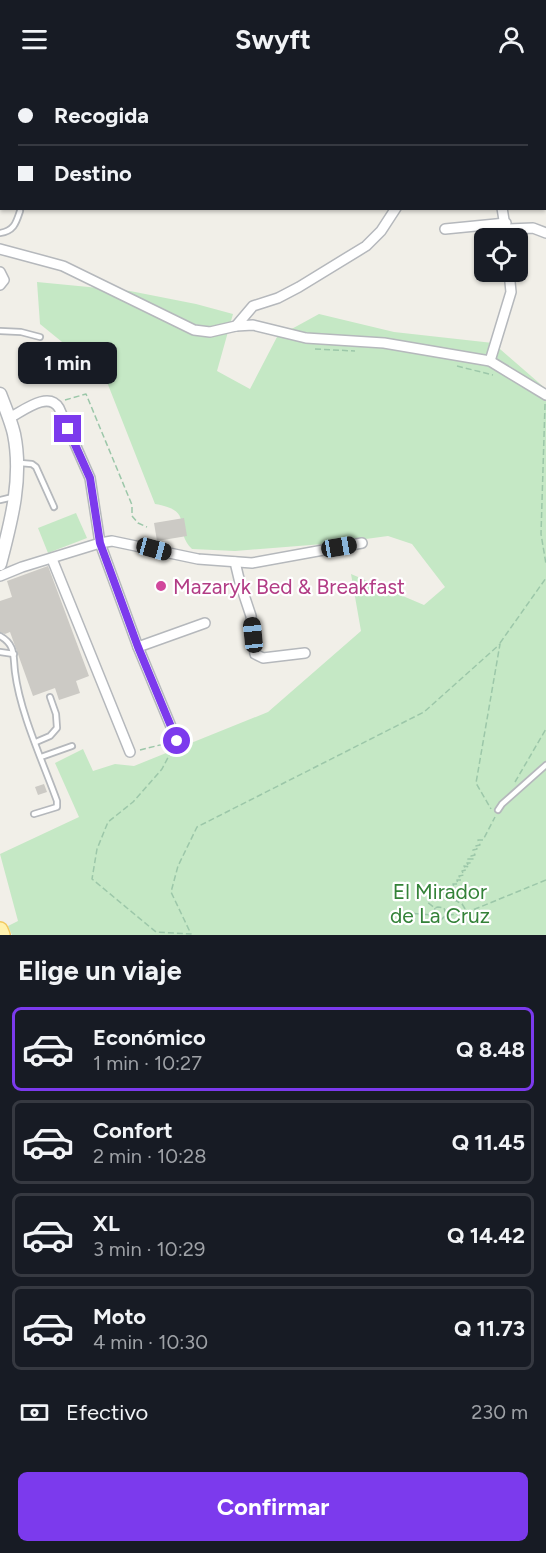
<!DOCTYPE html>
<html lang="es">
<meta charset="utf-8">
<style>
body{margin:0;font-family:Figtree,sans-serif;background:#20242c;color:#f1f3f6;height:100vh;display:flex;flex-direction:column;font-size:22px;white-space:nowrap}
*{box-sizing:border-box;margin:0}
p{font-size:20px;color:#9ea1a6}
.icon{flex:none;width:33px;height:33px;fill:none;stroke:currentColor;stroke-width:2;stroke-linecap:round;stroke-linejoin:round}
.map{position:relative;height:857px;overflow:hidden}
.drawer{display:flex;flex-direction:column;background:#171b24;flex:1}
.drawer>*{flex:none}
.guide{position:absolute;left:0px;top:0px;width:546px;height:132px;box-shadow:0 2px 4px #0004;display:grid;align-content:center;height:132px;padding:0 18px;background:#171b24}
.controls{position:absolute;left:474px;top:150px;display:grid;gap:12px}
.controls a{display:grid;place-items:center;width:54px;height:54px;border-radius:9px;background:#171b24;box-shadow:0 2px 4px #0004;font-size:30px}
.end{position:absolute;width:27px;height:27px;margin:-14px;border:8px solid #7c3aed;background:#fff;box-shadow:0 0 0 3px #fff}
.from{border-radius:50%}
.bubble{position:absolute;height:42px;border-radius:9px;background:#171b24;box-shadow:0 2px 4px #0004;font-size:20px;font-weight:700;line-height:42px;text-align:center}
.car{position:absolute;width:18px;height:36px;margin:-18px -9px;border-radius:8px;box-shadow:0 0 4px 2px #0007;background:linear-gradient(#222 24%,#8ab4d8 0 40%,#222 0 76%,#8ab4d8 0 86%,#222 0)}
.guide b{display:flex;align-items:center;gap:21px;height:57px;font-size:22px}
.guide b+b{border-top:2px solid #363941}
.guide i{width:15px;height:15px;background:#f1f3f6}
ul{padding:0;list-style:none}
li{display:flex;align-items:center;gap:18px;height:84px;margin:0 12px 9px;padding:0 6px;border:3px solid #363941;border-radius:9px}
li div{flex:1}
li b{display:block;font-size:22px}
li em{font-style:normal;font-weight:700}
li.on{border-color:#7c3aed}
li>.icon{width:54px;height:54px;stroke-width:1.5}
h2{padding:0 18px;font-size:27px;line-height:72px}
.pay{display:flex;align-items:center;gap:15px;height:66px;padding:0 18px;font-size:22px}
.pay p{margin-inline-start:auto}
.cta{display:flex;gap:12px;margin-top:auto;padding:12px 18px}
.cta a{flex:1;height:69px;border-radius:9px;background:#7c3aed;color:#fff;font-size:24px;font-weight:700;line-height:69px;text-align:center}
header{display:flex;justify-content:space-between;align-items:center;height:78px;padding:0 18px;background:#171b24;font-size:27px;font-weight:700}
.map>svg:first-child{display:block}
.green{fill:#c5e8c5}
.building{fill:#cccac5}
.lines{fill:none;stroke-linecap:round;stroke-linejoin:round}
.service-casing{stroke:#b5b8bc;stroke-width:8}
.minor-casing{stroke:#b5b8bc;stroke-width:12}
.tertiary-casing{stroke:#b5b8bc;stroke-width:15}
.primary-casing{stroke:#f2c960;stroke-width:18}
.path{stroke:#9cc7a9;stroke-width:1.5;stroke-dasharray:6 3;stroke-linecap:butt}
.service{stroke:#fff;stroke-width:4.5}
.minor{stroke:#fff;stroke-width:9}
.tertiary{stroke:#fff;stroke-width:12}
.primary{stroke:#fff2af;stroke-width:15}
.route{stroke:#7c3aed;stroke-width:8}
.hotel-dot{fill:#d1479c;stroke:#fff;stroke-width:2}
.labels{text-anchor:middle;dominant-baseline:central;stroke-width:4.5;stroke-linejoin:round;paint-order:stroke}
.hotel-label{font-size:21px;fill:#b23c85;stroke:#fff;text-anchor:start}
.park-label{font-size:21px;fill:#348238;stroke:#fff}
</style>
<header><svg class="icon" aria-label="menu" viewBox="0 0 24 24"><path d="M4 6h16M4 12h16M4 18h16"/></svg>Swyft<svg class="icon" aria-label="person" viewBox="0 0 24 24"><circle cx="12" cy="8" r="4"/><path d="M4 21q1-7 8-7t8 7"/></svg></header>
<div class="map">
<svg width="546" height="857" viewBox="0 0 546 857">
<rect width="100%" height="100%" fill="#f1efe8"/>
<g class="green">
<path d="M37 204 130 213 196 226 233 236 217 293 250 311 277 259 319 236 394 254 493 265 546 311V857H12L8 848 18 843 0 776 79 739 55 685 83 671 93 693 115 686 134 688 268 634 361 553 351 496 424 527 445 509 412 466 388 458 336 465 235 473 192 471C171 450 197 433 155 426L105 299 40 246Z"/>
<path d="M76 435 87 460 48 475 38 450Z"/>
</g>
<g class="building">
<path d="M184 440 187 458 157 463 154 445Z"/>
<path d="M48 488 89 598 76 603 80 615 59 622 55 610 33 618 10 554 5 556 0 554V523L12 519 7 503Z"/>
<path d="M44 706 47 714 38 717 35 709Z"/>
</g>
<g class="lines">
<g class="service-casing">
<g id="service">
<path d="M54 0 55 2"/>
<path d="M180 0 182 2"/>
<path d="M0 155C14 153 16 145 20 133"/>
<path d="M0 253 21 254 40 259"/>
<path d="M20 385 32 386 36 389 54 429"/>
<path d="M0 422 13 419"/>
<path d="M0 558C16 567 13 578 15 594 20 635 43 684 57 723V729L34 736"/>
<path d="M0 574 14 576"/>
<path d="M36 664 50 658 57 650 56 636 50 619"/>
<path d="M41 679 72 668"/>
<path d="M498 732 502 726 546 687"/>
</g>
</g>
<g class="minor-casing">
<g id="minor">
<path d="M449 2V0"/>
<path d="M544 28 546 29"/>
<path d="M544 107 546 108"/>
<path d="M502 130 507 160"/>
<path d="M445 151 506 145"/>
<path d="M506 151 533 150 546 155"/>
<path d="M0 171 63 188 194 252 210 254 236 248 253 247 306 260 384 265 490 283 546 317"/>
<path d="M0 194 4 202 0 207"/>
<path d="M236 248 253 228 278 220 299 209 366 168 381 153 396 130"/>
<path d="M490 283 511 214 509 194"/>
<path d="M9 340C22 334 48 312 59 330L90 400 100 465 138 569 177 663"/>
<path d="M52 481 130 674"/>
<path d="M235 484 240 505 251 538 255 576 263 580 305 575"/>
<path d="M0 498 22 489 100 465 112 463 198 481 252 485 362 465"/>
<path d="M138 569 205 545"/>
</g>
</g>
<g class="tertiary-casing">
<g id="tertiary">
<path d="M106 2 109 0"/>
<path d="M0 30H2"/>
<path d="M0 316C5 329 11 343 14 356 23 400 11 444 0 486"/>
</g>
</g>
<g class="primary-casing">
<path id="primary" d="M0 852 2 857"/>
</g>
<g class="path">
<path d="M315 271 355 273"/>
<path d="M457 288 493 297"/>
<path d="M65 322 86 316 132 427V438L138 445 147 449"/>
<path d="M545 326 541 456 546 486"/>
<path d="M500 565 546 500"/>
<path d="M140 672 168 665"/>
<path d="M172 672 162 691 133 724 108 744 97 771 92 801 156 854 191 856 171 814 178 788 197 749 424 634 500 566 476 705 491 731"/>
<path d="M515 704 546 651"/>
<path d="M449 819 452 813 450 811H455L453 806H458L457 802H461L459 798 464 797 462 793 466 792 464 788 469 789 467 785H470L468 781H473L471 778 475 777 473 772 477 771 475 768 480 767 478 762H483L495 739"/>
<path d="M435 830 434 837 435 842H441L446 837 463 836 546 802"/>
<path d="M405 835 434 837"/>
<path d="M446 836 444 830 438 829 435 830 427 824 434 811 462 826 467 834"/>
</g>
<use href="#service" class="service"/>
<use href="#minor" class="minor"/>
<use href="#tertiary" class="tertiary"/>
<use href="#primary" class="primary"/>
</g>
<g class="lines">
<path class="route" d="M68 351 90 400 100 465 138 569 177 663"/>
</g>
<circle class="hotel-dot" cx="161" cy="508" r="6"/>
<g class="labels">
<g class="hotel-label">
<text x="173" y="508">Mazaryk Bed &amp; Breakfast</text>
</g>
<g class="park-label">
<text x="440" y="813">El Mirador<tspan x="440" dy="24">de La Cruz</tspan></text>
</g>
</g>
</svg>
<div class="controls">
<a><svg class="icon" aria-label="locate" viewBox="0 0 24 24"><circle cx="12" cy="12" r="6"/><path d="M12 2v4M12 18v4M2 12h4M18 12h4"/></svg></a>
</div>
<i class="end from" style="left:177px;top:663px"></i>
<i class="end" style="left:68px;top:351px"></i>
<div class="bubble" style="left:18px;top:264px;width:99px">1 min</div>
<i class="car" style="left:339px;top:469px;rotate:80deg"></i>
<i class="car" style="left:154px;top:471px;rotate:105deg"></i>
<i class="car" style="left:253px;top:557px;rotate:354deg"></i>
<div class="guide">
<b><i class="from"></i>Recogida</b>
<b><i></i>Destino</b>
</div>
</div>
<section class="drawer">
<h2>Elige un viaje</h2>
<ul>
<li class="on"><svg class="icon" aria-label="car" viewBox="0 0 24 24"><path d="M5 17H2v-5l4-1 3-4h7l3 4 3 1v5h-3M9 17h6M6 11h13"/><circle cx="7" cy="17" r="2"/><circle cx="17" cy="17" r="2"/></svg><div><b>Económico</b><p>1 min · 10:27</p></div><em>Q 8.48</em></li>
<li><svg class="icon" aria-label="car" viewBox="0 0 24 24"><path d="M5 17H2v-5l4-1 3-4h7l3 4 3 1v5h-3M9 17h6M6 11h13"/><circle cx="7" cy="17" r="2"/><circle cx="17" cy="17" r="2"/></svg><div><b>Confort</b><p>2 min · 10:28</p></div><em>Q 11.45</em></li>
<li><svg class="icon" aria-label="car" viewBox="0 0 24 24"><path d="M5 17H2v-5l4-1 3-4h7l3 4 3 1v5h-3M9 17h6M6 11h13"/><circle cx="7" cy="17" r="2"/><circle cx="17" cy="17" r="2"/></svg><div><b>XL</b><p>3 min · 10:29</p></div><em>Q 14.42</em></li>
<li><svg class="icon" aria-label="car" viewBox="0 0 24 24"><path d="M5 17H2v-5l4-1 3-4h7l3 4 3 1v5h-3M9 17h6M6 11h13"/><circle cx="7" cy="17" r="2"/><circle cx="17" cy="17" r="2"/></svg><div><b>Moto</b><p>4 min · 10:30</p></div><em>Q 11.73</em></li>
</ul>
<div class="pay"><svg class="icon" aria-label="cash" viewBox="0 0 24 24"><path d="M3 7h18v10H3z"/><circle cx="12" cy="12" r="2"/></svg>Efectivo<p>230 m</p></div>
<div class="cta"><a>Confirmar</a></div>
</section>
